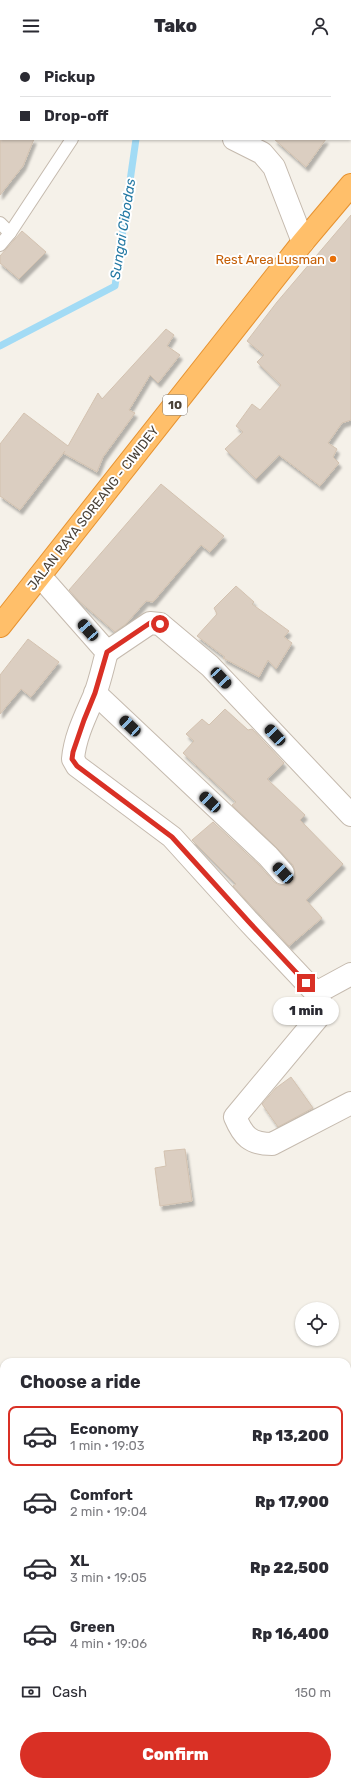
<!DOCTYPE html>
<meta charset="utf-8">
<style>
body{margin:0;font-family:Rubik,sans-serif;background:#f2f2f3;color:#2b2b33;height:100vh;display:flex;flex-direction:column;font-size:15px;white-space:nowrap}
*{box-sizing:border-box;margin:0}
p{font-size:13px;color:#7c7c81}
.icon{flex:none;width:22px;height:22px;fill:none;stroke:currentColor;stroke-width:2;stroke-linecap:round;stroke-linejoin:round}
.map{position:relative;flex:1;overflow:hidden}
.drawer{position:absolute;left:0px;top:1306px;width:351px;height:428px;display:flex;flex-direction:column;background:#fff;border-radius:12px 12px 0 0;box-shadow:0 1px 3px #0004}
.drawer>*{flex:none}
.top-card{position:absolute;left:0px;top:0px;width:351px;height:88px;box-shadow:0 1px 3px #0004;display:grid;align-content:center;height:88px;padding:0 20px;background:#fff}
.fabs{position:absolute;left:295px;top:1250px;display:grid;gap:8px}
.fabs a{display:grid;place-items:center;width:44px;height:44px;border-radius:50%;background:#fff;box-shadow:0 1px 3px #0004;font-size:20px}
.end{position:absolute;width:18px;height:18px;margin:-9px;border:5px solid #d93025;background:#fff;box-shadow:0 0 0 2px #fff}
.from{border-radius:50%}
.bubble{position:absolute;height:28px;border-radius:14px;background:#fff;box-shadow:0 1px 3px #0004;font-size:13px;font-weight:800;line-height:28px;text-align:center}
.car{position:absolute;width:12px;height:24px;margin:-12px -6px;border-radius:5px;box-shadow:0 0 3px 1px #0007;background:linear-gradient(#222 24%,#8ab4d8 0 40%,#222 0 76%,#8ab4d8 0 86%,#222 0)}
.top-card b{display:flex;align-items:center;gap:14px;height:38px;font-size:15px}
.top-card b+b{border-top:1px solid #e1e1e2}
.top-card i{width:10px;height:10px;background:#2b2b33}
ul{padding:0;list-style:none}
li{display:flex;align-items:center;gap:12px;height:60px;margin:0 8px 6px;padding:0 12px;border:2px solid transparent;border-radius:8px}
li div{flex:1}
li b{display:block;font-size:15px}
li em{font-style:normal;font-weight:800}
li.active{border-color:#d93025}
li>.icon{width:36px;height:36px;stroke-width:1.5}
h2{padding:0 20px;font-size:18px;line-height:48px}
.pay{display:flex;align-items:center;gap:10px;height:44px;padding:0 20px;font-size:15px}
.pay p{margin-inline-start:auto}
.action{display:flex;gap:8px;margin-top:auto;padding:8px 20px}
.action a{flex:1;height:46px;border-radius:24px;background:#d93025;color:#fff;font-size:16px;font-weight:800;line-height:46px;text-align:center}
header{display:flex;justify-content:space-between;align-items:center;height:52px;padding:0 20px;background:#fff;font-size:18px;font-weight:800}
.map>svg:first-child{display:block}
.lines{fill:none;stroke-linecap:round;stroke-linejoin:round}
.stream{stroke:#a2dbf5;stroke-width:7}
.building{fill:#dbcec1;stroke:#d3c2b0;filter:url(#shadow)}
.lane-casing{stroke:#c5baae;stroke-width:14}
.street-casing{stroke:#c5baae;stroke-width:24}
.highway-casing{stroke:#e79331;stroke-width:24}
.lane{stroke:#fff;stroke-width:12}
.street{stroke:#fff;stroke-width:22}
.highway{stroke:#ffbf6a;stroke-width:22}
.route{stroke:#d93025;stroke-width:5}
.food-dot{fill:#e8710a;stroke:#fff;stroke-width:1.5}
.labels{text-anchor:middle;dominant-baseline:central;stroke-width:4;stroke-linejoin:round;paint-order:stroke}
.shield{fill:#fff;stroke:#807a73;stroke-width:1}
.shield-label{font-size:12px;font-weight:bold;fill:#4a4137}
.food-label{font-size:13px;fill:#c56008;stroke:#fff;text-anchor:end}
.street-label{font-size:13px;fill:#4a4137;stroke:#fff}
.water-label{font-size:14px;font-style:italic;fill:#257aa4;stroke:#fff}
</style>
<header><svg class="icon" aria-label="menu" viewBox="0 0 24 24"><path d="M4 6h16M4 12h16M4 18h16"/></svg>Tako<svg class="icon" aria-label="person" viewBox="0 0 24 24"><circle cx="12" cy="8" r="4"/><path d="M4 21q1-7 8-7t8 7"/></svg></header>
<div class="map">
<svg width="351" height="1734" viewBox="0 0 351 1734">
<defs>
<filter id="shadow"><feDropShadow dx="2.5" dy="4.5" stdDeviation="1" flood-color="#0004"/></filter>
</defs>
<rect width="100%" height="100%" fill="#f5f1e9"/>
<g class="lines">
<g class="stream">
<path d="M146 1V0"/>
<path d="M0 294 115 234 136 87"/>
</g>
</g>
<g class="building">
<path d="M0 87H34L23 114 0 143Z"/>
<path d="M274 87H326L306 115Z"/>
<path d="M351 163V368L342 371 328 391 337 397 333 405 339 411 320 434 279 403 256 427 225 397 243 380 236 374 252 352 260 358 281 333 257 310 264 303 247 289 277 250Z"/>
<path d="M22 179 46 200 19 227 0 211V204Z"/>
<path d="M166 277 174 283 167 294 180 303 158 331 150 323 129 358 135 361 103 405 97 420 63 401 65 399 20 458 0 444V392L24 361 68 394 98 341 102 347Z"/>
<path d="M161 432 224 484 210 500 201 493 153 550 146 549 126 572 115 580 79 549 69 538Z"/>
<path d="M236 534 254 550 252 552 289 579 284 585 292 591 276 617 268 608 259 625 223 606 225 605 197 584 217 562 214 556Z"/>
<path d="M28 587 59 610 31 645 21 637 0 662V623Z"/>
<path d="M225 657 248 678 252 677 284 711 267 727 305 763 300 768 343 812 306 848 322 866 289 894 233 834 236 832 192 788 213 770 259 813 274 830 279 833H286L292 830 295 825V819L293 813 277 796 232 753 236 750 183 701 194 689 186 682 202 667 209 673Z"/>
<path d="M291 1025 313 1056 278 1075 262 1052 276 1036Z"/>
<path d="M185 1097 192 1149 160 1154 155 1116 166 1114 164 1099Z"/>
</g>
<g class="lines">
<g class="lane-casing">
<g id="lane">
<path d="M70 0 72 1"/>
<path d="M29 1 30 0"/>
<path d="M0 36 1 35"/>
<path d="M0 171 10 181 0 193"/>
<path d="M10 181 72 87"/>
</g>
</g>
<g class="street-casing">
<g id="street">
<path d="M246 1 247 0"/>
<path d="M234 87 262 101 274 115 303 190"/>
<path d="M40 524 107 600C103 614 100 629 95 642 86 663 75 684 73 707L77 714 172 785 249 870 316 941 322 954 320 963 235 1065C243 1084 250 1092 272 1092L351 1051"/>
<path d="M107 600 150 571 160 572 210 614 351 763"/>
<path d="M95 641 268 804 283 821"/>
<path d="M316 941 351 922"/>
<path d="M347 1530 351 1529"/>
<path d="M347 1665H351"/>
<path d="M313 1730 314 1734"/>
</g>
</g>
<g class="highway-casing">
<path id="highway" d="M0 574 303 190 351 133"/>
</g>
<use href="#lane" class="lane"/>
<use href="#street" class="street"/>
<use href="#highway" class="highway"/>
</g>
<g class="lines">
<path class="route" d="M160 572 150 571 107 600 95 641 84 668 73 700 72 707 77 714 172 785 249 870 306 931"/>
</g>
<circle class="food-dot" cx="333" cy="207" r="4"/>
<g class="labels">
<rect class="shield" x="163" y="343" width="24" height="20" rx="3"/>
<g class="shield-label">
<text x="175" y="353">10</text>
</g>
<g class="food-label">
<text x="325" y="207">Rest Area Lusman</text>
</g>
<g class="street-label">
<text transform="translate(93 456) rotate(-52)">JALAN RAYA SOREANG - CIWIDEY</text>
</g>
<g class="water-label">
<text transform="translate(123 177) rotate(-81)">Sungai Cibodas</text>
</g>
</g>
</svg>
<div class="fabs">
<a><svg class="icon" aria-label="locate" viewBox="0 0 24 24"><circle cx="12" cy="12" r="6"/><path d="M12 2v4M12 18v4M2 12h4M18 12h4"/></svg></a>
</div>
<i class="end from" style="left:160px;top:572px"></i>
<i class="end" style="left:306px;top:931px"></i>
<div class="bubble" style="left:273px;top:945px;width:66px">1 min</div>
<i class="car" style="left:88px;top:578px;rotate:319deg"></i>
<i class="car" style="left:221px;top:626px;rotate:137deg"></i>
<i class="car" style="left:130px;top:674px;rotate:313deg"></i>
<i class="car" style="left:275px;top:683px;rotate:317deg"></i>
<i class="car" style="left:210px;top:750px;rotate:313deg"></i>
<i class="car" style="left:283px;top:821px;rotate:317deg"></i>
<div class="top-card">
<b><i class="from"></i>Pickup</b>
<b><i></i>Drop-off</b>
</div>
<section class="drawer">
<h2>Choose a ride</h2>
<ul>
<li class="active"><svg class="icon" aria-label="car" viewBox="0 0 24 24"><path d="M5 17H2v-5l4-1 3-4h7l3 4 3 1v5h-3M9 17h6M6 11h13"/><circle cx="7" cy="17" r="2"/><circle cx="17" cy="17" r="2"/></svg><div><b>Economy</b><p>1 min · 19:03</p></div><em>Rp 13,200</em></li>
<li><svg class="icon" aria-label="car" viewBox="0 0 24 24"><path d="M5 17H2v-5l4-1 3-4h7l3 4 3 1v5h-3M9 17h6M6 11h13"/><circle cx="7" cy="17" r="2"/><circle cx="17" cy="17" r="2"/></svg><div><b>Comfort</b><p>2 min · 19:04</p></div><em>Rp 17,900</em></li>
<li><svg class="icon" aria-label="car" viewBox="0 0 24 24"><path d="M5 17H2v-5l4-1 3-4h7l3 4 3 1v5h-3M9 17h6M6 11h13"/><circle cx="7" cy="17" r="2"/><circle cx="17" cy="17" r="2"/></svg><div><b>XL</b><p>3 min · 19:05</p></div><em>Rp 22,500</em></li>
<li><svg class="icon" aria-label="car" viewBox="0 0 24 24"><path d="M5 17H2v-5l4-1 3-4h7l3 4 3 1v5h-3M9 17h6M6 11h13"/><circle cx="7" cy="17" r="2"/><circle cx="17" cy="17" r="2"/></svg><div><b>Green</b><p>4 min · 19:06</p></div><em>Rp 16,400</em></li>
</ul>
<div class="pay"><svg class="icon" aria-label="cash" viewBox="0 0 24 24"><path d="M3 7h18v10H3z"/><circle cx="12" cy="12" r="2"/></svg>Cash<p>150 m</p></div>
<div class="action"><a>Confirm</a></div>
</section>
</div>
